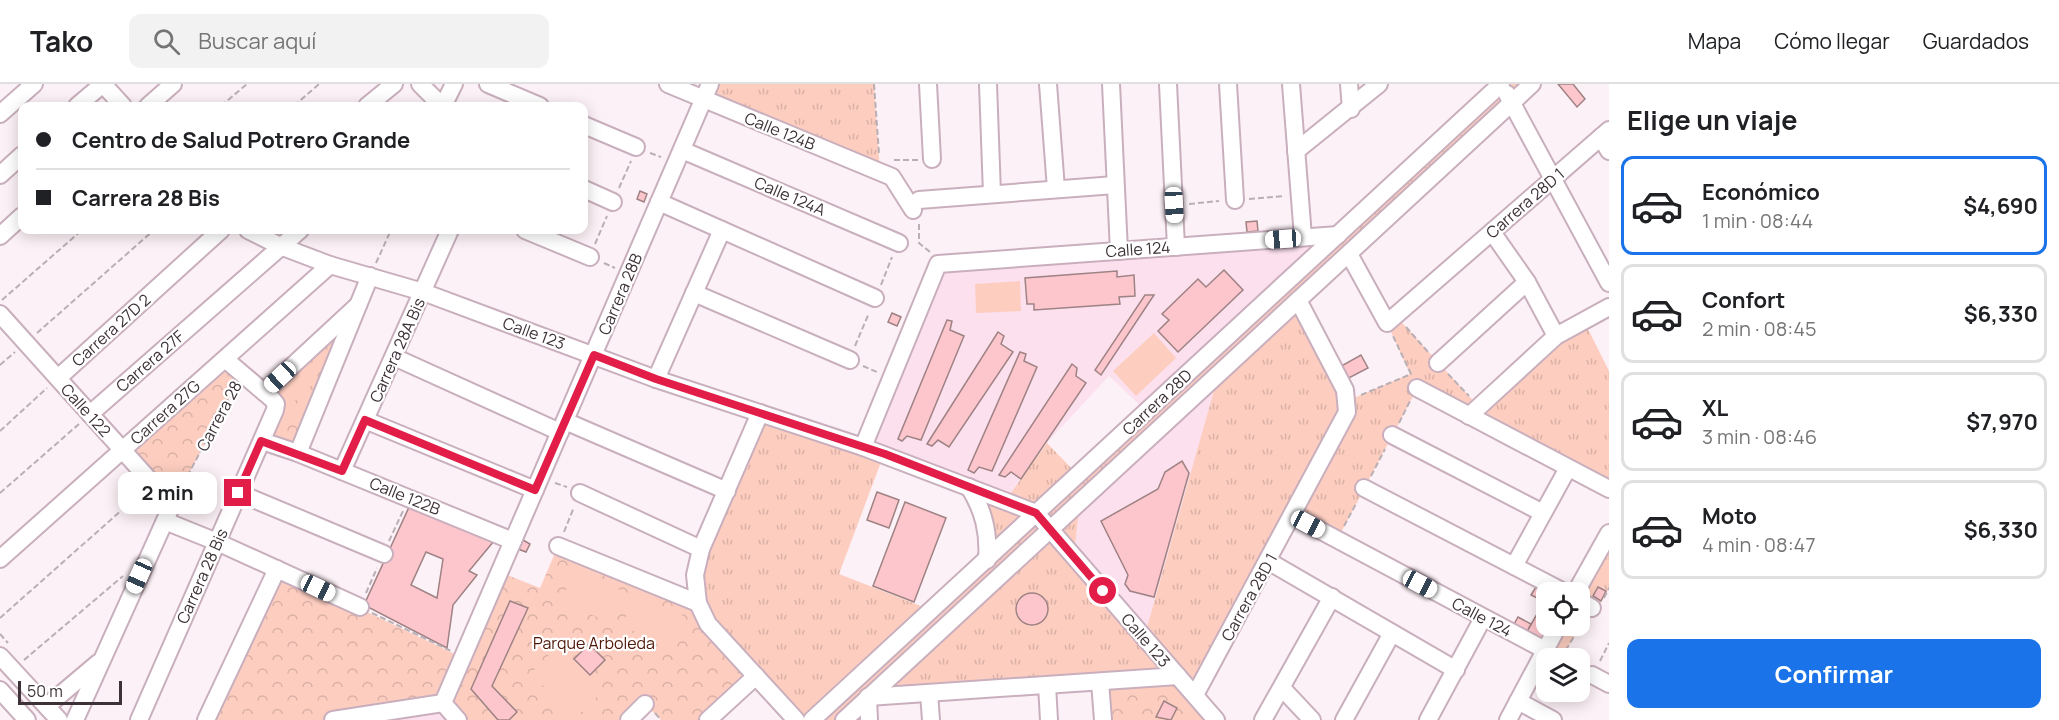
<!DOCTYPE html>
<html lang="es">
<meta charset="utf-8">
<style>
body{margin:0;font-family:Manrope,sans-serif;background:#f2f2f2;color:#202124;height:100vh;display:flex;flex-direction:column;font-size:22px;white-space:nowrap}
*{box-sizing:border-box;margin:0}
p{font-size:20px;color:#757577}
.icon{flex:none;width:33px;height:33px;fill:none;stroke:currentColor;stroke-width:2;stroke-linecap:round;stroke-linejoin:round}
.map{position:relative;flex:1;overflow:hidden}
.side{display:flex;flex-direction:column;background:#fff;width:450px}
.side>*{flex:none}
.top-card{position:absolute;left:18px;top:18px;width:570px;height:132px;border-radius:12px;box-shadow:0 3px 15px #0003;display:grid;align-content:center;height:132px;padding:0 18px;background:#fff}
.fabs{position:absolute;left:1536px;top:498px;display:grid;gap:12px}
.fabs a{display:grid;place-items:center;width:54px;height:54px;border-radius:12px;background:#fff;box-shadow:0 3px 15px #0003;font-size:30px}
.scale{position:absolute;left:18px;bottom:15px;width:104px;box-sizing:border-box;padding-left:6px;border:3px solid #3d3238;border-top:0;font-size:16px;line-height:21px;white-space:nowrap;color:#3d3238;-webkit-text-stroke:4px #fff;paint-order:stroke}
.end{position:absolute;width:27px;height:27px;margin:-14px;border:8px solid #e11d48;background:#fff;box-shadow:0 0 0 3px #fff}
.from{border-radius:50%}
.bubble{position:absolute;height:42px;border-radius:12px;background:#fff;box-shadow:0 3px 15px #0003;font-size:20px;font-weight:700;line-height:42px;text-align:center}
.car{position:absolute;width:18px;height:36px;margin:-18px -9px;border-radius:8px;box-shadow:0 0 4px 2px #0007;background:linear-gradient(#fff 24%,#345 0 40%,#fff 0 76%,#345 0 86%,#fff 0)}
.top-card b{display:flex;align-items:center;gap:21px;height:57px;font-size:22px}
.top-card b+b{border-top:2px solid #e0e0e0}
.top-card i{width:15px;height:15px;background:#202124}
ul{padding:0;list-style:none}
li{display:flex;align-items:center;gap:18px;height:99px;margin:0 12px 9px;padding:0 6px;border:3px solid #e0e0e0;border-radius:12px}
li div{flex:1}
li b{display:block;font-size:22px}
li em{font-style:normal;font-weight:700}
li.current{border-color:#1a73e8}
li>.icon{width:54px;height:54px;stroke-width:1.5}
h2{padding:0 18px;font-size:27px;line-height:72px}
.primary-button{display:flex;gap:12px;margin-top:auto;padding:12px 18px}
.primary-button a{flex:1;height:69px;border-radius:12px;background:#1a73e8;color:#fff;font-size:24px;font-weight:700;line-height:69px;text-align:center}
header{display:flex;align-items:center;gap:36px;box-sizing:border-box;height:84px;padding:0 30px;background:#fff;border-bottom:2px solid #e0e0e0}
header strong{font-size:28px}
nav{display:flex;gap:33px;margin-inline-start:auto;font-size:21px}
.search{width:420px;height:54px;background:#f2f2f2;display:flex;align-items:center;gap:15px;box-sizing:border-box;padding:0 21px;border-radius:12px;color:#757577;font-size:22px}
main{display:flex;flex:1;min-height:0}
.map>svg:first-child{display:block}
.built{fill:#fce0ee}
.grass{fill:url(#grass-tufts);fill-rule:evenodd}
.park{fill:url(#park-crowns)}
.pitch{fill:#fdcec0}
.building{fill:#fcc6cc;stroke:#9e8284;stroke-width:1.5;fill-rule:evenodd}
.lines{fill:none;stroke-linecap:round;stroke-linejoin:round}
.minor-casing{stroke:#c9afbd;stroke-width:20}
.path{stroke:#baafb4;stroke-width:2;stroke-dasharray:6 3;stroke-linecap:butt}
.minor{stroke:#fff;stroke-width:16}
.route{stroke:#e11d48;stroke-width:8}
.labels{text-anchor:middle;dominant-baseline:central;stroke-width:4.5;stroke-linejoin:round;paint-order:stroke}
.street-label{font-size:16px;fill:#3d3238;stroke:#fff}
.park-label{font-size:16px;fill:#4d1706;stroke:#fff}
</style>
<header>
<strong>Tako</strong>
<div class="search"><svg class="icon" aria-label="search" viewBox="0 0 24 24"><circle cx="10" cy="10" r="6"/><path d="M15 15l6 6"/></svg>Buscar aquí</div>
<nav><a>Mapa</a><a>Cómo llegar</a><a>Guardados</a></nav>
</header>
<main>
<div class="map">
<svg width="1609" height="636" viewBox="0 0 1609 636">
<defs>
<pattern id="grass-tufts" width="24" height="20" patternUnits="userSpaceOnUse" patternTransform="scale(1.5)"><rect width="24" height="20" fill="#fdcec0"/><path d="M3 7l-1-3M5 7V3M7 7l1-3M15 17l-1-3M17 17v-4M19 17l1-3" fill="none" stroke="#dab1a6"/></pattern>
<pattern id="park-crowns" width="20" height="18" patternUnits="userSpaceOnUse" patternTransform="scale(1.5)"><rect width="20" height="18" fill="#fdcec0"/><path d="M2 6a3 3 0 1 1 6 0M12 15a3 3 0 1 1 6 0" fill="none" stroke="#dab1a6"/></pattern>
</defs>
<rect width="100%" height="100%" fill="#fcf1f6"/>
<g class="built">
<path d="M1338 151 1146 327 1109 292 1041 365 1005 417 863 363 938 180Z"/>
<path d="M1220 288 1144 555 1075 462 1079 426Z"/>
<path d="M443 619 458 636H333Z"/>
</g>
<g class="grass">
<path d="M710 0H874L880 88 703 16Z"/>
<path d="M1501 0H1532L1298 217 1347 317 1410 290 1387 239 1395 231 1479 323 1584 237 1609 287V405L1417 305 1337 456 1293 432 1195 611 1177 592 868 613 844 636H796L698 519 701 465 760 329 884 370 839 490 931 526 987 476 977 416 1005 417 1047 359 1077 390ZM1219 289 1144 554 1075 462 1079 426Z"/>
<path d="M1609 463V504L1601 518 1592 524 1561 574 1545 566 1558 542H1580V508Z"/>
</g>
<g class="park">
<path d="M362 217 298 369 262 357 272 315Z"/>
<path d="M225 275 242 290 172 421 122 366Z"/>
<path d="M558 462 698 519 756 592 708 636H661L645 620 629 636H458L443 619 333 636H206L277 485 461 573 500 488 540 504Z"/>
<path d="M1178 592 1216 636H1103L1100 598Z"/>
</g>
<g class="pitch">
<path d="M1020 197 1021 227 976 229 975 200Z"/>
<path d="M1154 249 1176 274 1136 312 1113 287Z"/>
<path d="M302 278 318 295 285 326 269 310Z"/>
<path d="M574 487 622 507 609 538 561 518Z"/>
<path d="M636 511 683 531 670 562 622 542Z"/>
<path d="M559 561 603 607 575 634 531 589Z"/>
</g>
<g class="building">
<path d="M1558 0H1573L1585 15 1577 23Z"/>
<path d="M640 107 647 110 644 118 637 115Z"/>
<path d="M1257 137 1258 147 1247 148 1246 138Z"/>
<path d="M1224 186 1243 206 1178 268 1158 247 1169 236 1162 230 1198 195 1206 203Z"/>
<path d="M1117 187V193L1134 191 1135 212 1119 213 1120 220 1034 226V220H1027L1025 194Z"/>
<path d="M1145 211H1154L1101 291 1095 286Z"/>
<path d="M892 229 901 233 897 242 888 238Z"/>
<path d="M947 236 952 237 950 246 964 252 921 356 907 352 902 357 898 355Z"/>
<path d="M998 248 1004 252 1001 260 1013 268 949 363 938 356 932 362 927 360Z"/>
<path d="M1020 268 1026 270 1024 277 1037 283 992 387 979 383 974 389 968 386Z"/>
<path d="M1361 271 1368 284 1343 297 1336 285Z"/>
<path d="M1072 280 1077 284 1076 292 1086 299 1021 395 1011 388 1005 393 999 391Z"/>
<path d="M1182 377 1189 389 1154 513 1130 507 1125 500 1128 491 1101 437 1158 405 1165 388Z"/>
<path d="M877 408 899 416 889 444 867 436Z"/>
<path d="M905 418 946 434 914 518 873 502Z"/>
<path d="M410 421 494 457 469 487 477 491 453 521 447 564 364 521ZM426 468 443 475 437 514 411 501Z"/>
<path d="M523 456 530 460 526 468 518 465Z"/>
<path d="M1536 503 1546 509 1543 517 1531 511Z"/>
<path d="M1598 503 1606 507 1601 517 1593 512Z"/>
<circle cx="1032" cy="525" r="16"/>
<path d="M1546 511V532L1545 535 1537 530Z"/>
<path d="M510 517 528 524 492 602 517 628 509 636H498L471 605Z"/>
<path d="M1537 530 1546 535V542H1549L1541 557 1526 549Z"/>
<path d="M1518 533 1531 540 1526 549 1513 542Z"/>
<path d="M589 560 605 576 590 591 574 575Z"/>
<path d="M1164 617 1177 624 1171 636 1156 633Z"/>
</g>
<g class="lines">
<g class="minor-casing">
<g id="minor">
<path d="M420 0 442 22"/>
<path d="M488 0 540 22"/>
<path d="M668 0 892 93 913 126"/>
<path d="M928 0 932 75"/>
<path d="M988 0 992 110"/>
<path d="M1048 0 1056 105"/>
<path d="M1111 0 1119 167"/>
<path d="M1168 0 1176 163"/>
<path d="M1228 0 1235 116"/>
<path d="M1291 0 1303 153"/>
<path d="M1349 0 1351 25"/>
<path d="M1507 10 1609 199"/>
<path d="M77 22 103 0 123 22"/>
<path d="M148 22 173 0"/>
<path d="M367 22 394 0"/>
<path d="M443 22 454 0"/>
<path d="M0 30 34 0"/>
<path d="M584 41 636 63"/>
<path d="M1601 53 1609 67"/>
<path d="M682 66 899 159"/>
<path d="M1296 67 1379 0"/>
<path d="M0 91 22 71"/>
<path d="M584 105 613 118"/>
<path d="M919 116 1115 101"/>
<path d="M659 118 875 214"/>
<path d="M248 146 280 162 330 181 423 208 656 295 863 363 1036 429 1216 636"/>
<path d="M525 146 590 173"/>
<path d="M1492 148 1527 198 1556 252"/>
<path d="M0 152 22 132"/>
<path d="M1349 170 1387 239 1609 46"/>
<path d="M694 209 850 276"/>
<path d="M0 230 172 421 75 636"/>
<path d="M394 273 560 348"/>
<path d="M1438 279 1527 198"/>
<path d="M58 294 221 146"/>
<path d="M656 295 722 146"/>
<path d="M1417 304 1609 405"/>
<path d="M264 308 358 221"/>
<path d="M760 329 701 465 695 491 698 519 708 540 796 636"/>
<path d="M90 330 300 146"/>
<path d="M1469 332 1556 252 1609 223"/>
<path d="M365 336 535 406"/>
<path d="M565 337 727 407"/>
<path d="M1392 351 1543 429"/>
<path d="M262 357 298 369 513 457"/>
<path d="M863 363 938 180 1338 151"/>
<path d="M298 369 370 192"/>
<path d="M342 387 450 146"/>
<path d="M969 403C984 427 989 449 987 476"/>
<path d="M1364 404 1564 508"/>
<path d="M239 409 384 470"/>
<path d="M580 409 701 465"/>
<path d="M1293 432 1545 566"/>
<path d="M165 437 217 458 360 523"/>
<path d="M558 462 698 519"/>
<path d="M0 475 330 181"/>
<path d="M1268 477 1456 586"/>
<path d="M1514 482 1568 384"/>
<path d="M1576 508 1609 449"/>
<path d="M1580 517 1592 524"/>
<path d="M0 572 59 636"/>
<path d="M1592 591 1609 600"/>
<path d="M1100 598 1103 636"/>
<path d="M1047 601 1049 636"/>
<path d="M1282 604 1312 636"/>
<path d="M0 606 27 636"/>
<path d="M929 609 931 636"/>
<path d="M1195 611 1347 328 1345 306 1298 216"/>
<path d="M868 613 1178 592"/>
<path d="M868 613 869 636"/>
<path d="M1518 617 1553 636"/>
<path d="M443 619 710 0"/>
<path d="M443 619 458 636"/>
<path d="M47 622 98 579"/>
<path d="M139 636 275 326 276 320 272 315 225 275"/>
<path d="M206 636 277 485"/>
<path d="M333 636 443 619"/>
<path d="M629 636 645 620"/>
<path d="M708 636 756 592"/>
<path d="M812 636 1501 0"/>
<path d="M844 636 1532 0"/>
<path d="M1263 636 1332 513"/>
<path d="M1344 636 1392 549"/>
<path d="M1428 636 1483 534"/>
<path d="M1508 636 1558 542"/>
</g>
</g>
<g class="path">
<path d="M874 0 879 70"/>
<path d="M221 22 247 0"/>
<path d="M294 22 319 0"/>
<path d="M650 69 661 73"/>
<path d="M894 76H918"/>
<path d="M619 104 631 77"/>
<path d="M1249 115 1285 112"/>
<path d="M1189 120 1219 117"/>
<path d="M919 140V159L930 168"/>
<path d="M595 160 607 132"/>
<path d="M376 179 391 146"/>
<path d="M604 179 615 184"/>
<path d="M881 201 892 173"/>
<path d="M2 216 82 146"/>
<path d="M1406 243 1428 268"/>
<path d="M37 249 154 146"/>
<path d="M855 262 869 229"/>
<path d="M0 281 15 268"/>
<path d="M863 282 877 288"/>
<path d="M1448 290 1469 312"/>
<path d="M1361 311 1411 290 1393 252"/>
<path d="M1399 339 1410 317"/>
<path d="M0 347 47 304"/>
<path d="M1371 392 1385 365"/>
<path d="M555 399 567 403"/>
<path d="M179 408 235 302"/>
<path d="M0 409 79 340"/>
<path d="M1344 442 1357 418"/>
<path d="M564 448 574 423"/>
<path d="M389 457 403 427"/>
<path d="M366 509 377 484"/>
<path d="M1604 514 1609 504"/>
<path d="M372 529 451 567"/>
<path d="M0 534 141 409"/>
<path d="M0 550 8 559"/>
<path d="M1561 574 1584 536"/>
<path d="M24 576 123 492"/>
<path d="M1600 577 1609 559"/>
<path d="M655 629 661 636"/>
</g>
<use href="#minor" class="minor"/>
</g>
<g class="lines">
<path class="route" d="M238 409 261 357 342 387 365 336 535 406 594 271 656 295 885 370 1036 429 1103 507"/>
</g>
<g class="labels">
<g class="street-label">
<text transform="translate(780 47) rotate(22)">Calle 124B</text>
<text transform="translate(790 112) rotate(23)">Calle 124A</text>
<text transform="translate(1525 119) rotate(-41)">Carrera 28D 1</text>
<text transform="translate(1138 165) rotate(-4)">Calle 124</text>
<text transform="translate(620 210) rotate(-67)">Carrera 28B</text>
<text transform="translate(111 246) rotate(-42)">Carrera 27D 2</text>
<text transform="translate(534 249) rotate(20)">Calle 123</text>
<text transform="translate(397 266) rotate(-66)">Carrera 28A Bis</text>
<text transform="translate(150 277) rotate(-41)">Carrera 27F</text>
<text transform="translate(1157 318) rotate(-43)">Carrera 28D</text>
<text transform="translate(86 326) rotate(48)">Calle 122</text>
<text transform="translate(165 328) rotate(-42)">Carrera 27G</text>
<text transform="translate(219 332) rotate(-62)">Carrera 28</text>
<text transform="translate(405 412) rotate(22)">Calle 122B</text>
<text transform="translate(202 492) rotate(-66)">Carrera 28 Bis</text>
<text transform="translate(1249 513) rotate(-61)">Carrera 28D 1</text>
<text transform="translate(1482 533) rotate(28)">Calle 124</text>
<text transform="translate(1146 556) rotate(49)">Calle 123</text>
</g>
<g class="park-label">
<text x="594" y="559">Parque Arboleda</text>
</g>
</g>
</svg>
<div class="fabs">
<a><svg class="icon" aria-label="locate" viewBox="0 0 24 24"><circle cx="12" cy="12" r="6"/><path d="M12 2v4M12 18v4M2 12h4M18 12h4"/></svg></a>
<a><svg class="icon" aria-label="layers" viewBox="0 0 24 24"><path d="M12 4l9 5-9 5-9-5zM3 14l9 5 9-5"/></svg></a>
</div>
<div class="scale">50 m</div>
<i class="end from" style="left:1103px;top:507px"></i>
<i class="end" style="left:238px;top:409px"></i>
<div class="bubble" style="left:118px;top:388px;width:99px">2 min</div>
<i class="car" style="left:1174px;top:121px;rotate:177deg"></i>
<i class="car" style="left:1283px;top:155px;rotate:266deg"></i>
<i class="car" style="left:280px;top:293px;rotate:227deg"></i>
<i class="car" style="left:1308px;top:440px;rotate:118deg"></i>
<i class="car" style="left:139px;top:492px;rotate:204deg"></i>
<i class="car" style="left:1420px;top:500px;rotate:118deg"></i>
<i class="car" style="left:318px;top:504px;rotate:115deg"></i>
<div class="top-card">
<b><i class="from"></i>Centro de Salud Potrero Grande</b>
<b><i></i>Carrera 28 Bis</b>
</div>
</div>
<section class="side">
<h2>Elige un viaje</h2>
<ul>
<li class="current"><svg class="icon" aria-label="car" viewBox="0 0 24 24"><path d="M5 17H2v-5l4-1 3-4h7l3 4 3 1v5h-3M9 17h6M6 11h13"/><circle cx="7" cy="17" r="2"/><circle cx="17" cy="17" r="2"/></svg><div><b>Económico</b><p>1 min · 08:44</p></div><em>$4,690</em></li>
<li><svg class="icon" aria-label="car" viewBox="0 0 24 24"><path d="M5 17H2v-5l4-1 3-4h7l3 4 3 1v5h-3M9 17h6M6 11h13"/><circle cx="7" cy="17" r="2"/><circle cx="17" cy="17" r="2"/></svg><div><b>Confort</b><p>2 min · 08:45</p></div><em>$6,330</em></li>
<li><svg class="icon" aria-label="car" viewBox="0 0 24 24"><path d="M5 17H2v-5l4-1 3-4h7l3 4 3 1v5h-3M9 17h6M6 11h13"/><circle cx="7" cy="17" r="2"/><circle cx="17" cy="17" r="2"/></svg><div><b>XL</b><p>3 min · 08:46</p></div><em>$7,970</em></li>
<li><svg class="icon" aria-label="car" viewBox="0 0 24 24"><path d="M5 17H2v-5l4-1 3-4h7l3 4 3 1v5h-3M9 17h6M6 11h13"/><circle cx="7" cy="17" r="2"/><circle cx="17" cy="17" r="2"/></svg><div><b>Moto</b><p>4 min · 08:47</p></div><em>$6,330</em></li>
</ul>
<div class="primary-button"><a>Confirmar</a></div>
</section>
</main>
